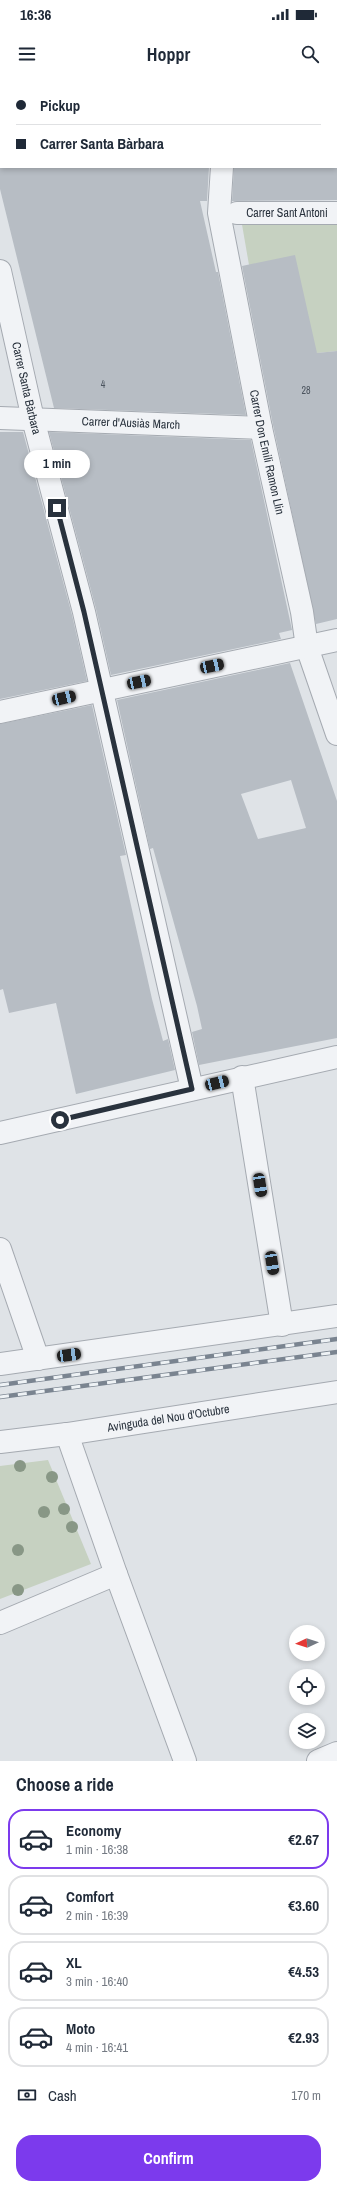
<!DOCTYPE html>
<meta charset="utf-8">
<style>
body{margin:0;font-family:"Archivo Narrow",sans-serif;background:#f2f2f3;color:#1f2937;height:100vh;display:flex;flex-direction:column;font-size:15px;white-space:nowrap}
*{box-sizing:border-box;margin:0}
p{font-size:13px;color:#747a83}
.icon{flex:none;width:22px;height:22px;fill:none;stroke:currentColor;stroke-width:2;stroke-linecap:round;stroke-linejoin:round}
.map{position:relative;height:1681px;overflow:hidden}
.panel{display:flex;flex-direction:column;background:#fff;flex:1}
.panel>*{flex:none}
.top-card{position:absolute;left:0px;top:0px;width:337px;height:88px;box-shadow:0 2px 6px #0003;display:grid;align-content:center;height:88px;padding:0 16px;background:#fff}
.needle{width:26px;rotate:266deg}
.tools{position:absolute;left:289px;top:1545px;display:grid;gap:8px}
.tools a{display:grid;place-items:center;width:36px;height:36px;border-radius:50%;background:#fff;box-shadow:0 2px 6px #0003;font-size:20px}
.end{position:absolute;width:18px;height:18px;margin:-9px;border:5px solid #29323d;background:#fff;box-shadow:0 0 0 2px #fff}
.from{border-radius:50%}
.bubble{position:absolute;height:28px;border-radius:14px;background:#fff;box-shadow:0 2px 6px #0003;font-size:13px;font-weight:700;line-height:28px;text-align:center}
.car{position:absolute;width:12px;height:24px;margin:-12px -6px;border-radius:5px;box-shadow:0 0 3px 1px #0007;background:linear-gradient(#222 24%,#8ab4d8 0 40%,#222 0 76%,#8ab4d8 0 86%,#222 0)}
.top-card b{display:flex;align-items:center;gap:14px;height:38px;font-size:15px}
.top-card b+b{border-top:1px solid #e0e1e3}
.top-card i{width:10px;height:10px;background:#1f2937}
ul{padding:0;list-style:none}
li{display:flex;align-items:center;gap:12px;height:60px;margin:0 8px 6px;padding:0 8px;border:2px solid #e0e1e3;border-radius:16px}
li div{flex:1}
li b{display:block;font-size:15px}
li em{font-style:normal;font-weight:700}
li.on{border-color:#7c3aed}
li>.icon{width:36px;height:36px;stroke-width:1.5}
h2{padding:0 16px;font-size:18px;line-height:48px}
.pay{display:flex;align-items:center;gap:10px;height:44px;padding:0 16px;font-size:15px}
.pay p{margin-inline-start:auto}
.action{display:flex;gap:8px;margin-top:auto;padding:8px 16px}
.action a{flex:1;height:46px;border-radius:16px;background:#7c3aed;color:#fff;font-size:16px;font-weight:700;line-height:46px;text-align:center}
.status{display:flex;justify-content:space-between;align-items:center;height:28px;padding:0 20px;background:#fff;direction:ltr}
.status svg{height:11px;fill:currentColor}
header{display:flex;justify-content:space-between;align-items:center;height:52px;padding:0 16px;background:#fff;font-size:18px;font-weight:700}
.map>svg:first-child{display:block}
.green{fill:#c6d1c1}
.building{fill:#b7bdc4;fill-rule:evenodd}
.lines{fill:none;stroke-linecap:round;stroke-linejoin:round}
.minor-casing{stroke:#a5aab1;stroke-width:24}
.minor{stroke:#f1f3f6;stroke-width:22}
.rail-casing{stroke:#7a8490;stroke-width:4.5}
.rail{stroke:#eef2f5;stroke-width:3;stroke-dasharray:9;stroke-linecap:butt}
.tree{fill:#889786}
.route{stroke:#29323d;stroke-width:5}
.labels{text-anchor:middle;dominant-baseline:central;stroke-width:3;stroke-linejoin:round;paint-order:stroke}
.number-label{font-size:10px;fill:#4c555f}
.street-label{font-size:12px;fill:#29323d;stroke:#eef2f5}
</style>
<div class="status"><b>16:36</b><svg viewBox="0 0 49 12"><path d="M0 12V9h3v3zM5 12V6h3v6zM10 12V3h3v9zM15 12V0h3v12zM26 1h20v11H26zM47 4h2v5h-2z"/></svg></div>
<header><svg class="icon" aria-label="menu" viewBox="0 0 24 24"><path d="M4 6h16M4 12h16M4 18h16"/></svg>Hoppr<svg class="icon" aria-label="search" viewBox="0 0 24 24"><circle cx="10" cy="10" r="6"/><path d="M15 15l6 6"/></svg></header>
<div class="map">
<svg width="337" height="1681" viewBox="0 0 337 1681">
<rect width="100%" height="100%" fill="#dfe3e7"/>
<g class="green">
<path d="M240 133H337V271L317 273 249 185Z"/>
<path d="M48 1380 91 1484 0 1519V1386Z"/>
</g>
<g class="building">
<path d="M0 87H209L207 121H200L216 192H218L246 335 54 328 0 109Z"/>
<path d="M234 87H337V120L232 121Z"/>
<path d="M295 175 317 273 337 271V539L316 544 273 345 242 186Z"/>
<path d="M0 352H23L72 535 87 601 0 619Z"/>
<path d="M49 352 251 360 292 550 279 553 281 559 111 595 96 529Z"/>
<path d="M290 583 337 721V958L199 985 192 952 202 949 197 926 153 768 150 769 117 620ZM291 700 306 748 258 759 241 714Z"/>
<path d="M92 625 126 775 120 776 152 919 163 961 168 959 175 990 76 1014 56 923 9 933 3 909 0 910V644Z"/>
</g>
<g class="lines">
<g class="minor-casing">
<g id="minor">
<path d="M227 1V0"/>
<path id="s1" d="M222 87 219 133 261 348 302 532 307 567 337 654"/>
<path id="s2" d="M237 133H337"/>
<path id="s3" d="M0 191 33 339 84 532 192 1009"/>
<path id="s4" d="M0 338 261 348"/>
<path d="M0 632 337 560"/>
<path d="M242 997 282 1245"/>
<path d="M0 1053 337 977"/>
<path d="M0 1169 38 1279"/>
<path d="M0 1284 337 1236"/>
<path d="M67 1354 116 1494 185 1681"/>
<path id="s5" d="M0 1362 67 1354 337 1312"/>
<path d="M0 1543 116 1494"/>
<path d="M318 1681 337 1673"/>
</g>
</g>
<use href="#minor" class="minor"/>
<g class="rail-casing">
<g id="rail">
<path d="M0 1305 337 1259"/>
<path d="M0 1317 337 1272"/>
</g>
</g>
<use href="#rail" class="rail"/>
</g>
<g class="tree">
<circle cx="20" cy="1386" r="6"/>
<circle cx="52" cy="1397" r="6"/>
<circle cx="64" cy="1429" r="6"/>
<circle cx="44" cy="1432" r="6"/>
<circle cx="72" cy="1447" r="6"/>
<circle cx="18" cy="1470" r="6"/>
<circle cx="18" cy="1510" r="6"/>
</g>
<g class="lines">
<path class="route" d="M57 428 84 532 192 1009 60 1040"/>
</g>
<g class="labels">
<g class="number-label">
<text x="103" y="304">4</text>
<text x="306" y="310">28</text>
</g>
<g class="street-label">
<text stroke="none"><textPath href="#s2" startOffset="50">Carrer Sant Antoni</textPath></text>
<text stroke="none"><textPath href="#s3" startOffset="120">Carrer Santa Bàrbara</textPath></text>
<text stroke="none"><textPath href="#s4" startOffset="131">Carrer d'Ausiàs March</textPath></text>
<text stroke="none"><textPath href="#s1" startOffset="290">Carrer Don Emili Ramon Llin</textPath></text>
<text stroke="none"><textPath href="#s5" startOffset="170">Avinguda del Nou d'Octubre</textPath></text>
</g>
</g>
</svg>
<div class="tools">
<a><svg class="needle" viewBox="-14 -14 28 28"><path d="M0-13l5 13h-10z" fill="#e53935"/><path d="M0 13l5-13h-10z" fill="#747a83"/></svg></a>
<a><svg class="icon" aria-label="locate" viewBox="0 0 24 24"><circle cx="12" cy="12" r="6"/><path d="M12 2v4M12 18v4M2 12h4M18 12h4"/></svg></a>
<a><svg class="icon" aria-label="layers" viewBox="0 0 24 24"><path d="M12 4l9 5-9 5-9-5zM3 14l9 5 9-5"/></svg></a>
</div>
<i class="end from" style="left:60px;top:1040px"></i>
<i class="end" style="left:57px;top:428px"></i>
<div class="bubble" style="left:24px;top:370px;width:66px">1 min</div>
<i class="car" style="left:212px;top:586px;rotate:78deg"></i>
<i class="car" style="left:139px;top:602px;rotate:78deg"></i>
<i class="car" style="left:64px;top:618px;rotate:77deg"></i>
<i class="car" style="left:217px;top:1003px;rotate:76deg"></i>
<i class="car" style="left:260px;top:1105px;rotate:171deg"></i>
<i class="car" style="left:272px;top:1183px;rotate:171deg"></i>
<i class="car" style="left:69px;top:1275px;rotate:82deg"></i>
<div class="top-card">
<b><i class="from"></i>Pickup</b>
<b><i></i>Carrer Santa Bàrbara</b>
</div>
</div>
<section class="panel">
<h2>Choose a ride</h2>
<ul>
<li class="on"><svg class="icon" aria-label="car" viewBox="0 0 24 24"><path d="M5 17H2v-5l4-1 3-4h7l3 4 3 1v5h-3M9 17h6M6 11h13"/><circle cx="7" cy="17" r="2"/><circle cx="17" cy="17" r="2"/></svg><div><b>Economy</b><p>1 min · 16:38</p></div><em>€2.67</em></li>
<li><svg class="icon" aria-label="car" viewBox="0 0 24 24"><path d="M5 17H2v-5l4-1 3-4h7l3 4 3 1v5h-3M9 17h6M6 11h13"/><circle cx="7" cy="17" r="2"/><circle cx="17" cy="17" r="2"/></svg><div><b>Comfort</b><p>2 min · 16:39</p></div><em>€3.60</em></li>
<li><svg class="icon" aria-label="car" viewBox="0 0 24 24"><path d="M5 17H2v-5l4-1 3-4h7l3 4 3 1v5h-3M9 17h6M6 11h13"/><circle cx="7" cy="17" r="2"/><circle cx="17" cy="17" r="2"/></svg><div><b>XL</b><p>3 min · 16:40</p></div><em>€4.53</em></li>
<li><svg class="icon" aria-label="car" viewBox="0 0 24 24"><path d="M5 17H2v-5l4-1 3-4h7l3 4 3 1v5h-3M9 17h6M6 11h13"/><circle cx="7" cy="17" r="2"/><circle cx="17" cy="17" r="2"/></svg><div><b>Moto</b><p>4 min · 16:41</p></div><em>€2.93</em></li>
</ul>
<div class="pay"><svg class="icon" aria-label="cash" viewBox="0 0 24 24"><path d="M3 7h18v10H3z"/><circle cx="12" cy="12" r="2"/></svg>Cash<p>170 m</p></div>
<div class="action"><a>Confirm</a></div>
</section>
